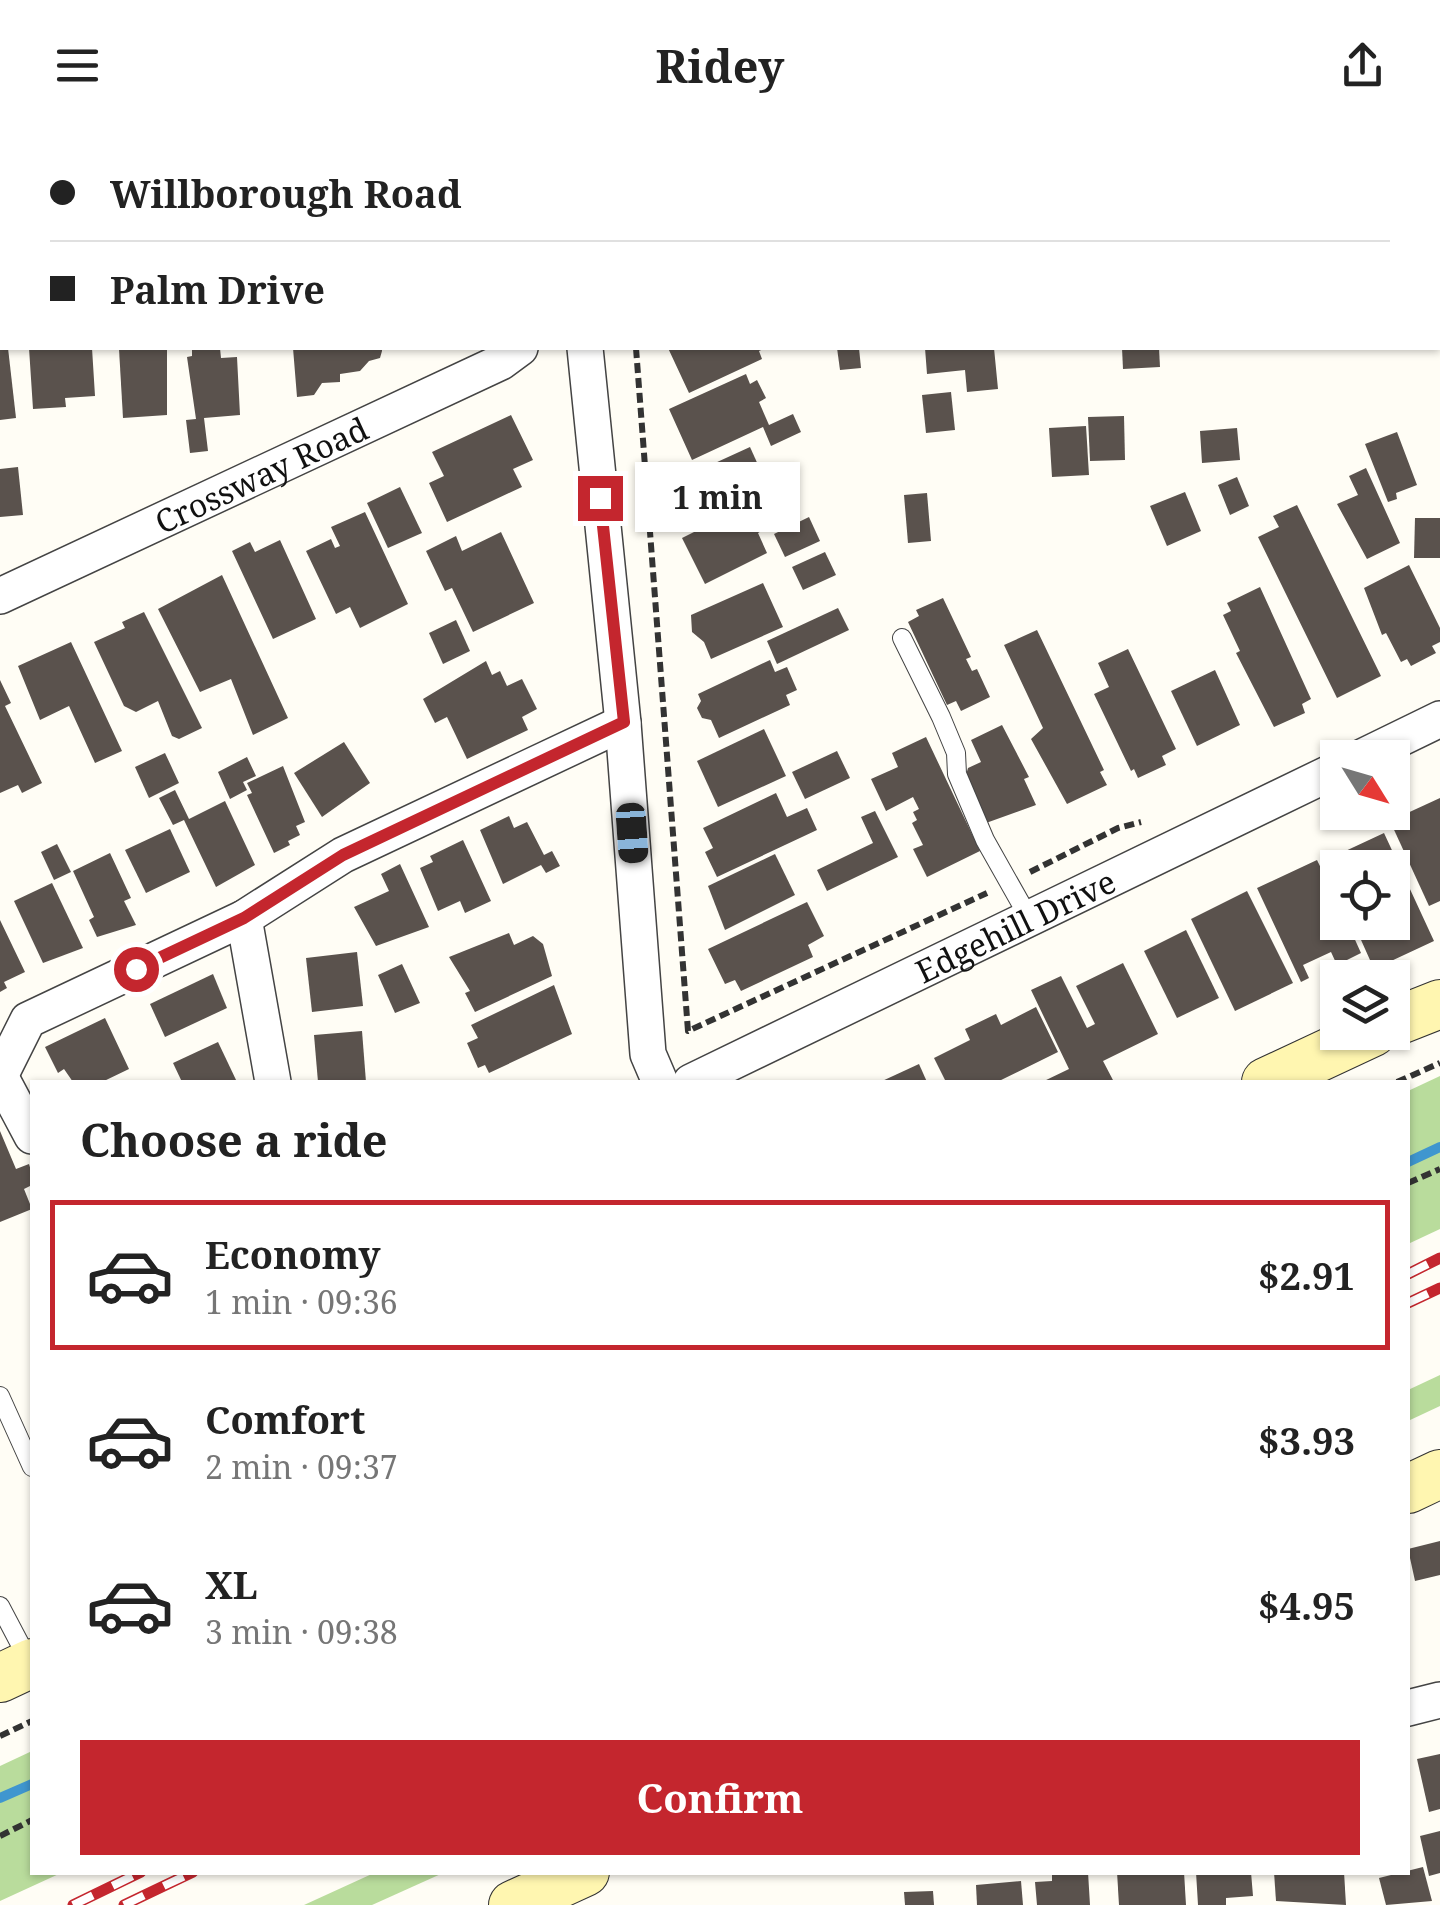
<!DOCTYPE html>
<meta charset="utf-8">
<style>
body{margin:0;font-family:"Noto Serif",serif;background:#f6f6f6;color:#222;height:100vh;display:flex;flex-direction:column;font-size:38px;white-space:nowrap}
*{box-sizing:border-box;margin:0}
p{font-size:32px;color:#767676}
.icon{flex:none;width:55px;height:55px;fill:none;stroke:currentColor;stroke-width:2;stroke-linecap:round;stroke-linejoin:round}
.map{position:relative;flex:1;overflow:hidden}
.details{position:absolute;left:30px;top:950px;width:1380px;height:795px;display:flex;flex-direction:column;background:#fff;border-radius:0px;box-shadow:0 2px 8px #0004}
.details>*{flex:none}
.hud{position:absolute;left:0px;top:0px;width:1440px;height:220px;box-shadow:0 2px 8px #0004;display:grid;align-content:center;height:220px;padding:0 50px;background:#fff}
.needle{width:65px;rotate:127deg}
.fabs{position:absolute;left:1320px;top:610px;display:grid;gap:20px}
.fabs a{display:grid;place-items:center;width:90px;height:90px;border-radius:0px;background:#fff;box-shadow:0 2px 8px #0004;font-size:50px}
.end{position:absolute;width:45px;height:45px;margin:-22px;border:12px solid #c4262e;background:#fff;box-shadow:0 0 0 5px #fff}
.from{border-radius:50%}
.bubble{position:absolute;height:70px;border-radius:0px;background:#fff;box-shadow:0 2px 8px #0004;font-size:32px;font-weight:700;line-height:70px;text-align:center}
.car{position:absolute;width:30px;height:60px;margin:-30px -15px;border-radius:12px;box-shadow:0 0 8px 2px #0007;background:linear-gradient(#222 24%,#8ab4d8 0 40%,#222 0 76%,#8ab4d8 0 86%,#222 0)}
.hud b{display:flex;align-items:center;gap:35px;height:95px;font-size:38px}
.hud b+b{border-top:2px solid #e0e0e0}
.hud i{width:25px;height:25px;background:#222}
ul{padding:0;list-style:none}
li{display:flex;align-items:center;gap:30px;height:150px;margin:0 20px 15px;padding:0 30px;border:5px solid transparent;border-radius:0px}
li div{flex:1}
li b{display:block;font-size:38px}
li em{font-style:normal;font-weight:700}
li.current{border-color:#c4262e}
li>.icon{width:90px;height:90px;stroke-width:1.5}
h2{padding:0 50px;font-size:45px;line-height:120px}
.button{display:flex;gap:20px;margin-top:auto;padding:20px 50px}
.button a{flex:1;height:115px;border-radius:0px;background:#c4262e;color:#fff;font-size:40px;font-weight:700;line-height:115px;text-align:center}
header{display:flex;justify-content:space-between;align-items:center;height:130px;padding:0 50px;background:#fff;font-size:45px;font-weight:700}
.map>svg:first-child{display:block}
.forest{fill:#b9dc9c}
.lines{fill:none;stroke-linecap:round;stroke-linejoin:round}
.stream{stroke:#3f96cf;stroke-width:10}
.building{fill:#5a524d}
.lane-casing{stroke:#444;stroke-width:20}
.street-casing{stroke:#444;stroke-width:38}
.secondary-casing{stroke:#333;stroke-width:50}
.path{stroke:#333;stroke-width:6;stroke-dasharray:10 5;stroke-linecap:butt}
.lane{stroke:#fff;stroke-width:18}
.street{stroke:#fff;stroke-width:35}
.secondary{stroke:#fff6b0;stroke-width:48}
.rail-casing{stroke:#c4262e;stroke-width:11}
.rail{stroke:#fff;stroke-width:8;stroke-dasharray:22;stroke-linecap:butt}
.route{stroke:#c4262e;stroke-width:12}
.labels{text-anchor:middle;dominant-baseline:central;stroke-width:10;stroke-linejoin:round;paint-order:stroke}
.street-label{font-size:32px;fill:#111;stroke:#fff}
</style>
<header><svg class="icon" aria-label="menu" viewBox="0 0 24 24"><path d="M4 6h16M4 12h16M4 18h16"/></svg>Ridey<svg class="icon" aria-label="share" viewBox="0 0 24 24"><path d="M12 15V3M7 8l5-5 5 5M5 13v7h14v-7"/></svg></header>
<div class="map">
<svg width="1440" height="1775" viewBox="0 0 1440 1775">
<rect width="100%" height="100%" fill="#fffdf5"/>
<g class="forest">
<path d="M1440 946V1099L1408 1114V961Z"/>
<path d="M1440 1245V1276L1408 1291V1260Z"/>
<path d="M32 1621V1742L61 1743 0 1771V1636Z"/>
<path d="M374 1743H443L372 1775H304Z"/>
</g>
<g class="lines">
<g class="stream">
<path d="M1408 1032 1440 1017"/>
<path d="M0 1668 32 1654"/>
</g>
</g>
<g class="building">
<path d="M0 218H8L16 288 0 290Z"/>
<path d="M29 218H92L95 266 65 268 66 277 33 279Z"/>
<path d="M167 218V285L123 288 119 219Z"/>
<path d="M192 218H220L221 228 237 227 240 285 204 288 208 321 190 323 186 290 196 289 187 227 192 226Z"/>
<path d="M293 218H382V221L380 228 369 231 360 241 340 244V252L322 253 314 265 297 267Z"/>
<path d="M668 218H766L759 221 762 229 689 263Z"/>
<path d="M837 218H859L861 238 840 240Z"/>
<path d="M925 218H994L998 259 967 262 965 240 927 244Z"/>
<path d="M1122 218H1159L1160 237 1123 239Z"/>
<path d="M746 244 750 254 757 250 766 268 759 272 769 295 793 284 801 302 771 316 763 297 692 330 669 279Z"/>
<path d="M951 262 955 300 926 303 922 265Z"/>
<path d="M511 285 533 330 513 339 522 357 447 392 429 353 444 346 432 322Z"/>
<path d="M1124 286 1125 330 1090 331 1088 287Z"/>
<path d="M1086 296 1089 345 1052 347 1049 298Z"/>
<path d="M1237 298 1240 330 1202 333 1200 301Z"/>
<path d="M1397 302 1417 355 1396 363 1397 369 1388 372 1365 314Z"/>
<path d="M750 317 769 359 700 391 680 349Z"/>
<path d="M18 337 23 385 0 387V339Z"/>
<path d="M1366 338 1400 413 1367 429 1337 374 1358 365 1349 346Z"/>
<path d="M1237 347 1249 376 1230 385 1218 355Z"/>
<path d="M400 357 422 403 388 418 367 373Z"/>
<path d="M1185 362 1201 401 1167 416 1150 376Z"/>
<path d="M927 363 931 411 908 413 904 365Z"/>
<path d="M752 373 765 399 758 403 767 423 705 454 682 408Z"/>
<path d="M1297 375 1381 546 1337 568 1258 407 1279 397 1273 386Z"/>
<path d="M365 382 408 474 360 498 350 477 336 484 306 421 331 409 335 418 340 416 331 397Z"/>
<path d="M809 387 820 411 785 427 774 404Z"/>
<path d="M1415 388H1440V428H1414Z"/>
<path d="M501 402 534 473 473 502 452 458 445 461 426 421 456 406 462 421Z"/>
<path d="M280 410 316 489 273 509 232 421 250 412 255 422Z"/>
<path d="M825 422 836 445 803 460 792 437Z"/>
<path d="M1409 435 1440 498V512L1432 516 1436 523 1411 536 1407 529 1401 532 1386 503 1382 505 1364 458Z"/>
<path d="M222 445 288 588 253 605 231 549 200 562 158 479Z"/>
<path d="M763 453 783 497 711 529 704 512 692 502 691 485Z"/>
<path d="M1260 457 1311 569 1302 574 1305 583 1274 597 1236 523 1240 521 1223 485 1231 481 1227 473Z"/>
<path d="M943 468 971 527 966 529 972 541 977 539 990 567 961 581 956 571 947 575 908 492 919 486 916 480Z"/>
<path d="M838 478 849 500 777 534 767 511Z"/>
<path d="M144 482 202 598 179 609 172 606 158 571 136 582 124 576 94 512 125 498 122 492Z"/>
<path d="M456 490 470 521 443 534 429 503Z"/>
<path d="M1037 500 1104 640 1100 642 1107 655 1067 674 1031 609 1043 598 1004 515Z"/>
<path d="M71 512 122 621 95 633 69 576 40 590 18 536Z"/>
<path d="M1128 519 1176 619 1162 626 1166 635 1138 648 1134 639 1131 641 1094 564 1109 557 1098 533Z"/>
<path d="M770 530 775 542 787 537 797 560 786 565 790 575 719 608 711 590 702 588 697 578 701 571 698 564Z"/>
<path d="M486 531 492 545 500 541 507 556 522 549 537 579 522 587 528 600 467 629 447 587 435 593 423 569Z"/>
<path d="M1215 540 1240 595 1197 616 1171 561Z"/>
<path d="M0 550 11 573 5 576 42 653 22 663 18 655 0 663Z"/>
<path d="M1002 595 1029 647 1024 649 1036 675 986 693 965 648 968 638 981 632 971 610Z"/>
<path d="M764 599 786 646 718 677 697 631Z"/>
<path d="M926 607 980 721 927 747 913 719 923 715 912 693 917 690 913 682 919 679 913 667 886 681 871 649 898 637 892 623Z"/>
<path d="M344 612 370 653 322 687 294 643Z"/>
<path d="M837 621 850 648 805 669 792 642Z"/>
<path d="M165 623 179 653 149 668 135 637Z"/>
<path d="M247 627 256 646 243 652 247 660 230 669 218 642Z"/>
<path d="M283 636 305 692 296 696 300 705 288 711 290 715 274 723 247 665 252 663 247 653Z"/>
<path d="M175 660 189 689 225 671 255 735 216 757 184 690 173 695 159 668Z"/>
<path d="M776 663 787 687 807 678 817 700 717 747 705 722 713 718 703 698Z"/>
<path d="M1440 668V771L1429 776 1390 691Z"/>
<path d="M875 681 898 727 827 761 817 740 873 713 861 687Z"/>
<path d="M509 686 514 698 527 692 544 725 552 721 560 736 546 743 541 735 503 754 480 700Z"/>
<path d="M170 699 190 742 146 763 125 720Z"/>
<path d="M1384 703 1434 811 1374 839 1353 792H1392V738H1338V760L1324 731Z"/>
<path d="M463 710 491 771 465 783 460 771 438 781 420 738 433 732 430 726Z"/>
<path d="M57 714 71 742 54 750 41 722Z"/>
<path d="M110 723 131 768 124 771 136 795 97 807 89 790 94 787 73 741Z"/>
<path d="M775 724 795 765 725 800 708 756Z"/>
<path d="M1317 730 1338 773V792H1347L1361 823 1337 835 1331 822 1303 835 1309 848 1301 852 1257 758Z"/>
<path d="M400 734 429 797 376 816 354 777 389 761 381 744Z"/>
<path d="M52 753 83 818 43 833 14 771Z"/>
<path d="M1247 761 1293 853 1235 881 1191 789Z"/>
<path d="M807 772 824 806 808 815 813 827 741 861 735 850 725 854 708 819Z"/>
<path d="M0 790 25 842 4 852 7 858 0 862Z"/>
<path d="M1186 800 1219 868 1177 888 1144 821Z"/>
<path d="M509 803 514 815 533 806 543 814 552 846 475 882 465 863 470 861 449 827Z"/>
<path d="M357 822 363 876 312 882 306 828Z"/>
<path d="M1123 833 1158 904 1103 931 1114 952H1042L1069 939 1031 860 1061 846 1087 898 1095 894 1076 856Z"/>
<path d="M402 834 420 873 395 883 378 845Z"/>
<path d="M213 844 227 878 165 907 150 874Z"/>
<path d="M554 855 572 904 489 943 485 935 478 938 467 913 478 908 471 895Z"/>
<path d="M1036 877 1058 922 997 952H946L934 928 970 910 965 899 996 884 1001 895Z"/>
<path d="M105 888 129 939 102 952H73L64 939 58 943 45 917Z"/>
<path d="M362 901 366 952H318L314 905Z"/>
<path d="M218 912 237 952H182L173 933Z"/>
<path d="M919 934 927 952H880Z"/>
<path d="M0 1001 16 1039 29 1034 32 1044V1055L24 1059 32 1079 0 1092Z"/>
<path d="M1440 1411V1445L1415 1451 1408 1419Z"/>
<path d="M1440 1624V1679L1429 1682 1417 1629Z"/>
<path d="M1440 1701V1743L1429 1746 1420 1706Z"/>
<path d="M1423 1737 1432 1771 1386 1775 1379 1748Z"/>
<path d="M1052 1742H1088L1090 1775H1037L1035 1752 1052 1751Z"/>
<path d="M1117 1742H1184L1186 1775H1119Z"/>
<path d="M1196 1742H1251L1253 1766 1226 1768V1775H1198Z"/>
<path d="M1274 1742H1344L1346 1775 1276 1771Z"/>
<path d="M1021 1751 1023 1775H977L976 1755Z"/>
<path d="M933 1761 934 1775H905L904 1762Z"/>
</g>
<g class="lines">
<g class="lane-casing">
<g id="lane">
<path d="M902 508 941 587 956 623 957 644 985 710 1029 788"/>
<path d="M0 1266 32 1337"/>
<path d="M0 1476 30 1533"/>
</g>
</g>
<g class="street-casing">
<g id="street">
<path d="M570 0 571 2"/>
<path d="M1438 6H1440"/>
<path d="M0 136H2"/>
<path d="M585 218 623 593 648 924 660 952"/>
<path id="s1" d="M0 466 501 232 520 218"/>
<path d="M1360 628 1440 589"/>
<path d="M244 788 273 952"/>
<path d="M0 946 28 890 244 788 343 725 623 593"/>
<path d="M0 946 32 1006"/>
<path id="s2" d="M691 952 1338 639"/>
<path d="M1408 1578 1440 1570"/>
</g>
</g>
<g class="secondary-casing">
<g id="secondary">
<path d="M1392 893 1440 874"/>
<path d="M1266 952 1373 902"/>
<path d="M1408 1359 1440 1344"/>
<path d="M0 1548 32 1533"/>
<path d="M513 1775 585 1742"/>
</g>
</g>
<g class="path">
<path d="M613 0V2"/>
<path d="M1092 2 1105 0"/>
<path d="M636 218 688 901 987 763"/>
<path d="M1030 742 1118 698 1141 692"/>
<path d="M1397 952 1440 933"/>
<path d="M1408 1053 1440 1039"/>
<path d="M0 1606 32 1591"/>
<path d="M0 1706 32 1690"/>
</g>
<use href="#lane" class="lane"/>
<use href="#street" class="street"/>
<use href="#secondary" class="secondary"/>
<g class="rail-casing">
<g id="rail">
<path d="M1408 1144 1440 1128"/>
<path d="M1408 1173 1440 1158"/>
<path d="M73 1775 141 1742"/>
<path d="M124 1775 193 1742"/>
</g>
</g>
<use href="#rail" class="rail"/>
</g>
<g class="lines">
<path class="route" d="M136 839 244 788 343 725 624 592 600 368"/>
</g>
<g class="labels">
<g class="street-label">
<text stroke="none"><textPath href="#s1" startOffset="288">Crossway Road</textPath></text>
<text stroke="none"><textPath href="#s2" startOffset="360">Edgehill Drive</textPath></text>
</g>
</g>
</svg>
<div class="fabs">
<a><svg class="needle" viewBox="-14 -14 28 28"><path d="M0-13l5 13h-10z" fill="#e53935"/><path d="M0 13l5-13h-10z" fill="#767676"/></svg></a>
<a><svg class="icon" aria-label="locate" viewBox="0 0 24 24"><circle cx="12" cy="12" r="6"/><path d="M12 2v4M12 18v4M2 12h4M18 12h4"/></svg></a>
<a><svg class="icon" aria-label="layers" viewBox="0 0 24 24"><path d="M12 4l9 5-9 5-9-5zM3 14l9 5 9-5"/></svg></a>
</div>
<i class="end from" style="left:136px;top:839px"></i>
<i class="end" style="left:600px;top:368px"></i>
<div class="bubble" style="left:635px;top:332px;width:165px">1 min</div>
<i class="car" style="left:632px;top:703px;rotate:176deg"></i>
<div class="hud">
<b><i class="from"></i>Willborough Road</b>
<b><i></i>Palm Drive</b>
</div>
<section class="details">
<h2>Choose a ride</h2>
<ul>
<li class="current"><svg class="icon" aria-label="car" viewBox="0 0 24 24"><path d="M5 17H2v-5l4-1 3-4h7l3 4 3 1v5h-3M9 17h6M6 11h13"/><circle cx="7" cy="17" r="2"/><circle cx="17" cy="17" r="2"/></svg><div><b>Economy</b><p>1 min · 09:36</p></div><em>$2.91</em></li>
<li><svg class="icon" aria-label="car" viewBox="0 0 24 24"><path d="M5 17H2v-5l4-1 3-4h7l3 4 3 1v5h-3M9 17h6M6 11h13"/><circle cx="7" cy="17" r="2"/><circle cx="17" cy="17" r="2"/></svg><div><b>Comfort</b><p>2 min · 09:37</p></div><em>$3.93</em></li>
<li><svg class="icon" aria-label="car" viewBox="0 0 24 24"><path d="M5 17H2v-5l4-1 3-4h7l3 4 3 1v5h-3M9 17h6M6 11h13"/><circle cx="7" cy="17" r="2"/><circle cx="17" cy="17" r="2"/></svg><div><b>XL</b><p>3 min · 09:38</p></div><em>$4.95</em></li>
</ul>
<div class="button"><a>Confirm</a></div>
</section>
</div>
